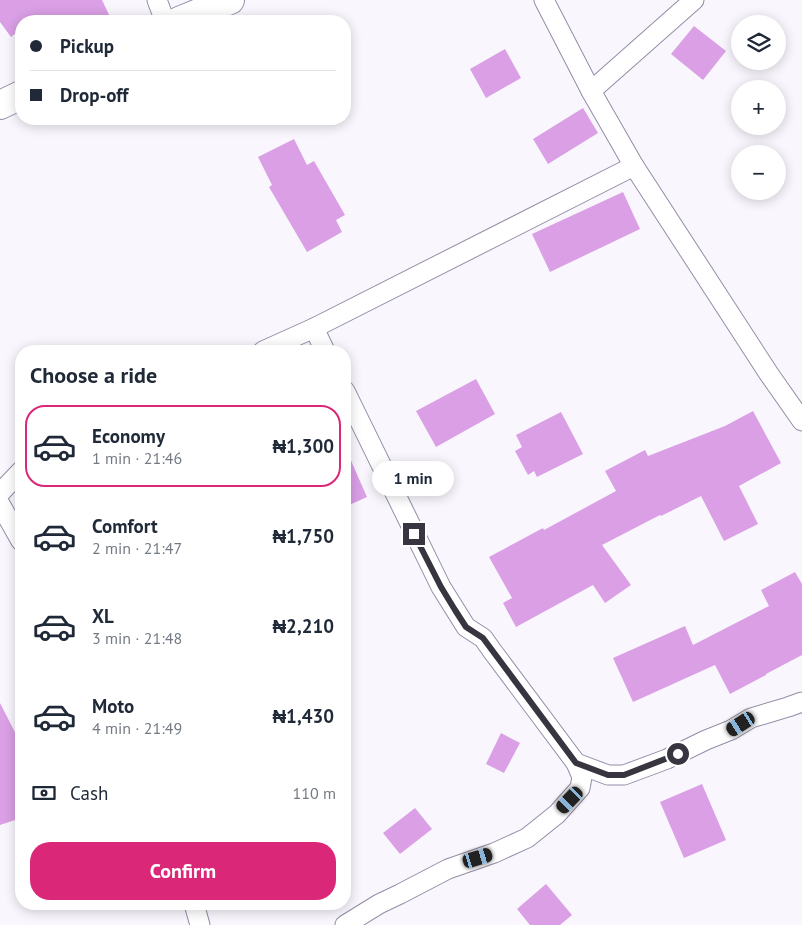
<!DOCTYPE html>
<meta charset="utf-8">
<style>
body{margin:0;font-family:"PT Sans",sans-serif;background:#f6f6f7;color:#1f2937;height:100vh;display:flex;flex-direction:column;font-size:19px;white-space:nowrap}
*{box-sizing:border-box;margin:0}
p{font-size:16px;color:#747a83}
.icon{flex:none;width:28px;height:28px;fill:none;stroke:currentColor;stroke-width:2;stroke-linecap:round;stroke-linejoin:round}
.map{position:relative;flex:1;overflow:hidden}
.side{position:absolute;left:15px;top:345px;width:336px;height:565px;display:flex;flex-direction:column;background:#fff;border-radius:20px;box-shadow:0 2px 12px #0003}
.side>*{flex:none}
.banner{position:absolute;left:15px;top:15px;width:336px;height:110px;border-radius:20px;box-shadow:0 2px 12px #0003;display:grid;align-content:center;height:110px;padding:0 15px;background:#fff}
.fabs{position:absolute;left:731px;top:15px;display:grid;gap:10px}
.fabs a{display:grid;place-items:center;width:55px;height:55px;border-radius:50%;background:#fff;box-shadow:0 2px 12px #0003;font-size:25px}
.end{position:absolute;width:22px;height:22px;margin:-11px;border:6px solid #383540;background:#fff;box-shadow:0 0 0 2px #fff}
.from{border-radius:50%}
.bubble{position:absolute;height:35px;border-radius:18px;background:#fff;box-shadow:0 2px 12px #0003;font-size:16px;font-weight:600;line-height:35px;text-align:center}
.car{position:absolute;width:15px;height:30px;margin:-15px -8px;border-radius:6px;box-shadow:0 0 4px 1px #0007;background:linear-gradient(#222 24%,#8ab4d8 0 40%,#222 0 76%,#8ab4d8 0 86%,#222 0)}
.banner b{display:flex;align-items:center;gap:18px;height:48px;font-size:19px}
.banner b+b{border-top:1px solid #e0e1e3}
.banner i{width:12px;height:12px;background:#1f2937}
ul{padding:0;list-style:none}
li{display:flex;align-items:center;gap:15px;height:82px;margin:0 10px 8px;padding:0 5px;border:2px solid transparent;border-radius:20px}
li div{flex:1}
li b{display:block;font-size:19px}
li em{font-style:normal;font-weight:600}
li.current{border-color:#db2777}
li>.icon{width:45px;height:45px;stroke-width:1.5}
h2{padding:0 15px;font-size:22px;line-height:60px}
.pay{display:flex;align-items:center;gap:12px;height:55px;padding:0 15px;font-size:19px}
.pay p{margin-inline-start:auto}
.button{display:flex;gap:10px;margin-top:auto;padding:10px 15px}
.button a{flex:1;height:58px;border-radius:20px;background:#db2777;color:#fff;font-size:20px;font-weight:600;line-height:58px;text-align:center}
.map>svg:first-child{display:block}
.building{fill:#da9fe5}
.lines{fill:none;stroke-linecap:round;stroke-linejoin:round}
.street-casing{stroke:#938da7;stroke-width:21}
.secondary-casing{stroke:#938da7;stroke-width:30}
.street{stroke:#fff;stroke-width:19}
.secondary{stroke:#fff;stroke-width:28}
.route{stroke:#383540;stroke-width:6}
</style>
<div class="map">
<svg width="802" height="925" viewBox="0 0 802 925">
<rect width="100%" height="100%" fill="#f9f7fd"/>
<g class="building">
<path d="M0 0H102L112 21H21V29L11 37 0 22Z"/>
<path d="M694 26 726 51 703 80 671 54Z"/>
<path d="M505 49 521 78 486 98 470 69Z"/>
<path d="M583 108 598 133 548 164 533 139Z"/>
<path d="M294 139 307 165 314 161 345 215 336 220 342 232 307 252 269 187 272 185 258 157Z"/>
<path d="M623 192 640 229 550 272 532 234Z"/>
<path d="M476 379 495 414 436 447 416 411Z"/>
<path d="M753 411 781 463 739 486 758 524 724 541 701 496 661 516 660 515 602 545 631 585 605 603 593 585 516 627 503 603 512 598 489 557 543 528 544 530 616 491 605 471 645 450 648 456 725 426Z"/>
<path d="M561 412 583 454 537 477 534 471 528 475 515 451 522 447 516 435Z"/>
<path d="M345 447 367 497 345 507Z"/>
<path d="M795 572 802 584V655L766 674V675L730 694 715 665 633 702 613 658 685 626 693 645 769 606 761 590Z"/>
<path d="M0 703 21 744V818L0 825Z"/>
<path d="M501 733 520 743 504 773 486 764Z"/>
<path d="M702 784 726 840 684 858 660 802Z"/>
<path d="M415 808 432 829 400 854 383 833Z"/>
<path d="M546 884 572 915 560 925H530L517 909Z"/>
</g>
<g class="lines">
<g class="street-casing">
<g id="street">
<path d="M157 0 165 21"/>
<path d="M544 0 591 91 634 166 769 374 802 421"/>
<path d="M591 91 694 0"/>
<path d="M314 328 325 351"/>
<path d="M263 351 314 328 634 166"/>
<path d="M0 493 21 471"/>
<path d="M0 504 21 541"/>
<path d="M576 763 608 775H624L667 759 706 740 731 730 751 718 788 707 802 702"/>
<path d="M194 904 200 925"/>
<path d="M345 925 379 904 400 894 448 869 494 853 527 838 557 814 580 788 582 777 576 763 493 652 483 638 466 627 441 587 345 391"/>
</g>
</g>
<g class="secondary-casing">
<g id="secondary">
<path d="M179 21 230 0"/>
<path d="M0 105 21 95"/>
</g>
</g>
<use href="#street" class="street"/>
<use href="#secondary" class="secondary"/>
</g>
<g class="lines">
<path class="route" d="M414 534 441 587 455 610 466 627 483 638 576 763 608 775H624L678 754"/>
</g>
</svg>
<div class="fabs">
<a><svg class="icon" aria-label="layers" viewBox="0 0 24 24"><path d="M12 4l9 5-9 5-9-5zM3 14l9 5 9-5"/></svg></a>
<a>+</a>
<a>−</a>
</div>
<i class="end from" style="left:678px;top:754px"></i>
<i class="end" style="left:414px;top:534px"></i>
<div class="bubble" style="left:372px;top:461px;width:82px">1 min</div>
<i class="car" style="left:741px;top:724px;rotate:237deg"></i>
<i class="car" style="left:570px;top:800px;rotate:224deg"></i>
<i class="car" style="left:478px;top:858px;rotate:73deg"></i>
<div class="banner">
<b><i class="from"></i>Pickup</b>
<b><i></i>Drop-off</b>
</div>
<section class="side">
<h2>Choose a ride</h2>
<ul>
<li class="current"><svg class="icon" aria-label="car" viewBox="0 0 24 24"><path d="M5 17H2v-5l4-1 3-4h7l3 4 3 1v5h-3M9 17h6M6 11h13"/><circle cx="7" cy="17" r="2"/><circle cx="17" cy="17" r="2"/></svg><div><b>Economy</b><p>1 min · 21:46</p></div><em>₦1,300</em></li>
<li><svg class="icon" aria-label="car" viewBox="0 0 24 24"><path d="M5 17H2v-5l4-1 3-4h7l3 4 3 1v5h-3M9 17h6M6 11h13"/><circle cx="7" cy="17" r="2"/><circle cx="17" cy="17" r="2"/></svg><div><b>Comfort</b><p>2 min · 21:47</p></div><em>₦1,750</em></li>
<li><svg class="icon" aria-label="car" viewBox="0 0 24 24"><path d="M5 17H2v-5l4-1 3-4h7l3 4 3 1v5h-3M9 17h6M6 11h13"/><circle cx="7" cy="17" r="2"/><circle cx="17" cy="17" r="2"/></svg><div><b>XL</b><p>3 min · 21:48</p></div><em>₦2,210</em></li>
<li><svg class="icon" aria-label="car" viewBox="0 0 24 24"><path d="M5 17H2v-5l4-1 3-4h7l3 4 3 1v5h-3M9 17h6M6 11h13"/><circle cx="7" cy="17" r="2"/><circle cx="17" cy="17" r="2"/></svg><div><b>Moto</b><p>4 min · 21:49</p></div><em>₦1,430</em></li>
</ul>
<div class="pay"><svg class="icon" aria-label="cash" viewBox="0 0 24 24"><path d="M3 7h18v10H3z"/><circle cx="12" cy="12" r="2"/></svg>Cash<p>110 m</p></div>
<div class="button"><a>Confirm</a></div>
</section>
</div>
